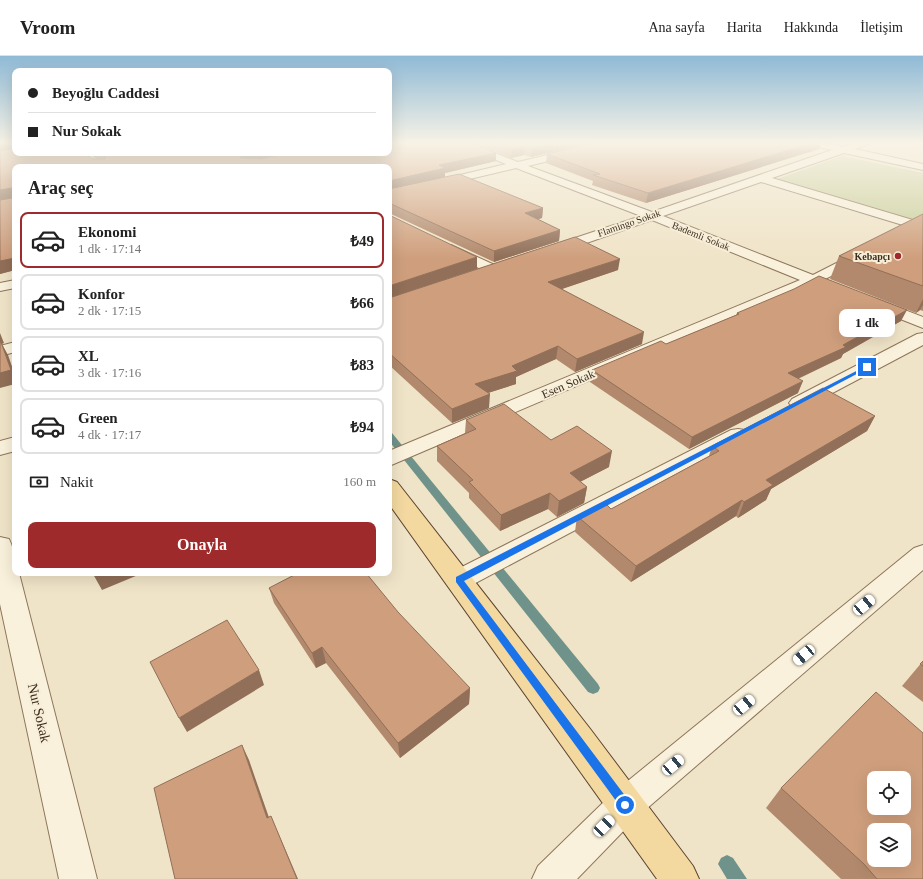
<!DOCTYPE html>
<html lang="tr">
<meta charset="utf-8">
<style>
body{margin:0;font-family:"Times New Roman",serif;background:#f2f2f2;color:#222;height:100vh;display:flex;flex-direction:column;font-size:15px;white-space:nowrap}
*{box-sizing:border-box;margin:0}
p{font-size:13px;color:#767676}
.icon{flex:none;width:22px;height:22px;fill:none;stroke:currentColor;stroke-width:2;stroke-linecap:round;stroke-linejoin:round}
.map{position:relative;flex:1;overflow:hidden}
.details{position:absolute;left:12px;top:108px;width:380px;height:412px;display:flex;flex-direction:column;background:#fff;border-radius:8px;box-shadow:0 4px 16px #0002}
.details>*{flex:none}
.hud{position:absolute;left:12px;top:12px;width:380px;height:88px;border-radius:8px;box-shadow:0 4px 16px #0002;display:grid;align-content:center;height:88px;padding:0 16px;background:#fff}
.fabs{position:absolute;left:867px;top:715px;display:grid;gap:8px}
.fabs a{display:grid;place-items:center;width:44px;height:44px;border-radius:8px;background:#fff;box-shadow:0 4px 16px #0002;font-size:20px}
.end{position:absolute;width:18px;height:18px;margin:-9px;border:5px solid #1a73e8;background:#fff;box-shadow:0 0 0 2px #fff}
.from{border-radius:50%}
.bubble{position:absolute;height:28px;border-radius:8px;background:#fff;box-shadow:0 4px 16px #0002;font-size:13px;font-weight:800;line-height:28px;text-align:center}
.car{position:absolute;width:12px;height:24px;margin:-12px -6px;border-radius:5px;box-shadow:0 0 3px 1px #0007;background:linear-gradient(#fff 24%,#345 0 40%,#fff 0 76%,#345 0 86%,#fff 0)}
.hud b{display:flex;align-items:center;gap:14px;height:38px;font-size:15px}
.hud b+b{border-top:1px solid #e0e0e0}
.hud i{width:10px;height:10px;background:#222}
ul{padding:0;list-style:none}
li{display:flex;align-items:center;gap:12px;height:56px;margin:0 8px 6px;padding:0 8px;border:2px solid #e0e0e0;border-radius:8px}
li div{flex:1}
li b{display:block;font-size:15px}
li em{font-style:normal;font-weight:800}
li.current{border-color:#9e2a2b}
li>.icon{width:36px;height:36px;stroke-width:1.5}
h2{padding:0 16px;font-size:18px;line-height:48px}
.pay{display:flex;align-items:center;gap:10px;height:44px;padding:0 16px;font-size:15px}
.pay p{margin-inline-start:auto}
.primary-button{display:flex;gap:8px;margin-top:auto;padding:8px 16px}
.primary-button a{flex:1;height:46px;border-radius:8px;background:#9e2a2b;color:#fff;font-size:16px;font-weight:800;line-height:46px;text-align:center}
header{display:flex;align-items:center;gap:24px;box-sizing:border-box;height:56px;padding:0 20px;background:#fff;border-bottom:1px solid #e0e0e0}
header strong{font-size:19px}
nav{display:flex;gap:22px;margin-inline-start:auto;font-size:14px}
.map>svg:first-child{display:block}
.green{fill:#c9cf9b}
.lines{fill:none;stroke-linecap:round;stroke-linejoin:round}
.stream{fill:#6f938a;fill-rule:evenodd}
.minor-casing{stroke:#8d765c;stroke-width:2}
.major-casing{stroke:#5b4430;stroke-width:2}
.minor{fill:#faf1dc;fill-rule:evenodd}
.major{fill:#f3d9a0;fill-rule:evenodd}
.wall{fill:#b2896c}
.shaded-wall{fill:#916f58}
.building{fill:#cf9f7d;stroke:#916f58;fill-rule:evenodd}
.route{fill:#1a73e8}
.poi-dot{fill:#9e2a2b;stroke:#f7eed8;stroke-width:1.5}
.labels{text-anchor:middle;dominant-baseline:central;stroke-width:4;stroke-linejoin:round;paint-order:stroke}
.far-street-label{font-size:10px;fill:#3d2e20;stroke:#f7eed8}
.far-poi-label{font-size:10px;font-weight:bold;fill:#3d2e20;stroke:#f7eed8;text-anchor:end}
.street-label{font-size:12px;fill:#3d2e20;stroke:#f7eed8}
.near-street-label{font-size:14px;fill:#3d2e20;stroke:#f7eed8}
</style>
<header>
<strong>Vroom</strong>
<nav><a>Ana sayfa</a><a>Harita</a><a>Hakkında</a><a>İletişim</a></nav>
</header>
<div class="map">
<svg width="923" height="823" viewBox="0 0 923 823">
<rect width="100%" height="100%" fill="#f0e4c8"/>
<path class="green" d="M842 100 923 117V167L777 123Z"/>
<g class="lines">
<g class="stream">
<path d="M389 376 392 377 598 628 600 632 598 636 593 638 588 636 389 385Z"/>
<path d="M727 799 733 802 747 823H727L718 808 721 802Z"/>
</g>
<g class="minor-casing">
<g id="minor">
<path d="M452 86H466L518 106 602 86H620L619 88 528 110 652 156 832 94 804 88 803 86H822L843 91 858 86H874L855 93 923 108V114L844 97 772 122 923 167V173H916L761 126 663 160 813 219 856 197 861 196 866 197 868 200 866 203 825 223 828 227 826 230 821 231 813 229 389 410V395L800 224 652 164 558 197H548L546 194 548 191 641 160 516 112 389 142V136L506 108Z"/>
<path d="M451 189 499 211 501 214 499 217 494 218 489 217 446 196 444 193 446 190Z"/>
<path d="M15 224V232L0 235V227Z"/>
<path d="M876 243 923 261V272L870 251 868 248 870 245Z"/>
<path d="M923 277V289L806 351 799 353 792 351 789 347 792 343 917 278Z"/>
<path d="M15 286V296L0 300V290Z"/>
<path d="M738 373 745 374 748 379 745 384 468 531 459 534 450 531 446 524 450 517 731 374Z"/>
<path d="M15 381V395L0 399V385Z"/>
<path d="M0 481 9 483C15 495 15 505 15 517H19L97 823H59L0 548Z"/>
<path d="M923 489V514L637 761 577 823H532L538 810 613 737 914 492Z"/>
</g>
</g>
<g class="major-casing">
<g id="major">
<path d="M79 97H90L108 111H96Z"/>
<path d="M389 423 397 426 591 674 693 810 699 823H657L389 448Z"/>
</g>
</g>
<use href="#minor" class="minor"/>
<use href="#major" class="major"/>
</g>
<g class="wall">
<path d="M0 86H15V97L100 103 92 97H496V105L445 117V121L543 152 542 162 538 163 560 174 559 185 494 206 389 157V111H15V214L0 218Z"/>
<path d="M471 86H594L531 101 524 99 511 102Z"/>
<path d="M597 86H821L819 93 646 147 592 129 593 125 546 107 547 98Z"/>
<path d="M923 158V255L920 254 916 257 830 223 839 200Z"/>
<path d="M618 214 562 233 642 288 575 316 556 303 516 321V328L488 337 489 352 452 367 389 309V242Z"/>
<path d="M737 257 901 265 843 298 841 302 798 323V337L689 393 590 326 592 314 666 288 736 259Z"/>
<path d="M875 360 867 375 771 433 766 444 738 462 736 460 631 526 575 476 577 460 611 453 709 400 712 390Z"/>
<path d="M466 364 551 384 609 411 580 426 587 431 584 447 557 461 548 453 500 475 469 442V437L437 405V390L465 377Z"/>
<path d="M269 532 470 632 469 648 400 702 326 607 316 612 274 547Z"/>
<path d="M923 605V646L902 630Z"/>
<path d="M781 732 923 823H841L766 752Z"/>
</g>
<g class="shaded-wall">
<path d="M0 86H12L15 93 0 95Z"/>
<path d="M558 86H594L531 101 532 92Z"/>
<path d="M815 86H821L819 93 646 147 648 137Z"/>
<path d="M525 90 524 99 511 102 512 93Z"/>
<path d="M249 97H290L244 108 240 102 242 99Z"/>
<path d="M496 97V105L445 117V121L389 134V125L439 109Z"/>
<path d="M12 132 15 142 0 145V134Z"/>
<path d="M543 152 542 162 524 167 525 157Z"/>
<path d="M560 174 559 185 494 206V195Z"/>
<path d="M477 201V213L389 242V230Z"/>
<path d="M15 202V214L0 218V205Z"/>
<path d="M620 203 618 214 547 238 548 226Z"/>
<path d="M923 243V249L920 254 916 257Z"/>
<path d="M907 254 901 265 843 298 841 302 784 329 788 317 843 289Z"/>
<path d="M644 276 642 288 575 316 577 303Z"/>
<path d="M0 277 4 287 2 288 8 299 15 319V328L0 332Z"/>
<path d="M558 290 556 303 516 321V328L475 341V328L512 310Z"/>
<path d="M803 325 798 337 689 393 692 381Z"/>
<path d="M490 338 489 352 452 367V353Z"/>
<path d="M875 360 867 375 771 433 766 444 738 462 744 446 766 424Z"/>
<path d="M612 395 609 411 568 432 570 417Z"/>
<path d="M587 431 584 447 557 461 559 445Z"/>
<path d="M550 437 548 453 500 475 501 459Z"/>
<path d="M742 444 736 460 631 526 636 510Z"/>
<path d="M95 517H143L102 534 93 518Z"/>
<path d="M322 591 326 607 316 612 312 597Z"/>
<path d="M259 614 264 629 187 676 179 662Z"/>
<path d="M470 632 469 648 400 702 398 687Z"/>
<path d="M242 689 249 704 274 776 267 762Z"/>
<path d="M271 760 298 823H297Z"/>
</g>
<g class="building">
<path d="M389 86H470L496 97 439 109 445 112 389 125V111H15V202L0 205V144L12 142V132L0 134V95L15 92V97H84L92 103H105L106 102 100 97H249L242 99 240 102 261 103 288 97H389Z"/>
<path d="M494 86H558L532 92 525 90 512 93Z"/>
<path d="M597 86H815L648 137 593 119 600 118 547 98Z"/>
<path d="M459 118 543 152 525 157 560 174 494 195 389 147V133Z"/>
<path d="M923 158V230L839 200Z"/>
<path d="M389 159 477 201 389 230Z"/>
<path d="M575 181 620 203 548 226 644 276 577 303 558 290 512 310 517 315 475 328 490 338 452 353 389 297V242Z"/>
<path d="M819 220 907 254 843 289 846 291 788 317 803 325 692 381 592 314 661 285 666 288 739 258 737 257 794 233Z"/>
<path d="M1 286 11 314 0 317V287Z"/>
<path d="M823 332 875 360 766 424 773 429 744 446 742 444 636 510 577 460 604 446 611 453 719 395 712 390Z"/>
<path d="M504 348 551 384 577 370 612 395 570 417 587 431 559 445 550 437 501 459 469 426 473 424 437 390 476 373 466 364Z"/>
<path d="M298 517H366L398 556 470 632 398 687 322 591 312 597 269 532Z"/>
<path d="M227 564 259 614 179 662 150 606Z"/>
<path d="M923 605V610L920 608Z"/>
<path d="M876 636 923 677V823H877L864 808 781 732ZM874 722H904V752H874ZM874 774H904V804H874Z"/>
<path d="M242 689 267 762 271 760 297 823H175L154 732Z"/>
</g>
<linearGradient id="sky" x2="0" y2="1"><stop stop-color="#8fbad6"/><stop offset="0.43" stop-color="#f8f3e6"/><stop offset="1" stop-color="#f8f3e6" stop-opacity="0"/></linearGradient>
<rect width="923" height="202" fill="url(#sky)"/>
<path class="route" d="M866 310 870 311 464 525 629 745 631 749 629 753 625 754 622 753 456 526V521Z"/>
<circle class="poi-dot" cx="898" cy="200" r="4"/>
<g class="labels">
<g class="far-street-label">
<text transform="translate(629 167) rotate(-19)">Flamingo Sokak</text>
<text transform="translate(701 180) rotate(22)">Bademli Sokak</text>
</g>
<g class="far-poi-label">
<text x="890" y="200">Kebapçı</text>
</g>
<g class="street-label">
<text transform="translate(568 328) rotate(-23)">Esen Sokak</text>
</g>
<g class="near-street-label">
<text transform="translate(39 657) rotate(77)">Nur Sokak</text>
</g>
</g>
</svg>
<div class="fabs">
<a><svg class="icon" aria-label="locate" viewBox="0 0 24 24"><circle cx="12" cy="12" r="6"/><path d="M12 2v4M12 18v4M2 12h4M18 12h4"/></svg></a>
<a><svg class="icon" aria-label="layers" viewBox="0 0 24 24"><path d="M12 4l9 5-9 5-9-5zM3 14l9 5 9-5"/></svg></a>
</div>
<i class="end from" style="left:625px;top:749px"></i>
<i class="end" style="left:867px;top:311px"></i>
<div class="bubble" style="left:839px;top:253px;width:56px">1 dk</div>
<i class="car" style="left:864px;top:549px;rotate:50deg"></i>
<i class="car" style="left:804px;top:599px;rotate:230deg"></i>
<i class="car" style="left:744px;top:649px;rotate:50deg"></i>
<i class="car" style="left:673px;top:709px;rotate:50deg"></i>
<i class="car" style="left:604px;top:770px;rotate:45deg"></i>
<div class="hud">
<b><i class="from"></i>Beyoğlu Caddesi</b>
<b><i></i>Nur Sokak</b>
</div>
<section class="details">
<h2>Araç seç</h2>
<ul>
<li class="current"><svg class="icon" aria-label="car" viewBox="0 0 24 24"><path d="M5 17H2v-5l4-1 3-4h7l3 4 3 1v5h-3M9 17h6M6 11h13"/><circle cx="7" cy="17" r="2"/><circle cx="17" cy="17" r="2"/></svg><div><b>Ekonomi</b><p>1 dk · 17:14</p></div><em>₺49</em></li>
<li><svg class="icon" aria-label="car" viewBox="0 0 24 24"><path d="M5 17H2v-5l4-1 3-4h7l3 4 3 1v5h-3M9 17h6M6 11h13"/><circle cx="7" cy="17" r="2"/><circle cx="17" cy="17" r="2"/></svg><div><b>Konfor</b><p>2 dk · 17:15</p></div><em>₺66</em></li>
<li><svg class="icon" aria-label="car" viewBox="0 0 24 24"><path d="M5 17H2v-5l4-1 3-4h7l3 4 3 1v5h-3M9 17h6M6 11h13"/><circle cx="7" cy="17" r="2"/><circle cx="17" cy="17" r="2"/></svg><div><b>XL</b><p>3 dk · 17:16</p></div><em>₺83</em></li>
<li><svg class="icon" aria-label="car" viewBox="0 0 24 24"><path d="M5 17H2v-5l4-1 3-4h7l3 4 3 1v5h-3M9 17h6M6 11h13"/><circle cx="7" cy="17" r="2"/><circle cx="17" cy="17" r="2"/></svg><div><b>Green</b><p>4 dk · 17:17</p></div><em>₺94</em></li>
</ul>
<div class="pay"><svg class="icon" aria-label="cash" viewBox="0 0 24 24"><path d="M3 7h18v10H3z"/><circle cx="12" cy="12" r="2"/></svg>Nakit<p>160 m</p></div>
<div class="primary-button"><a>Onayla</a></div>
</section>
</div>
